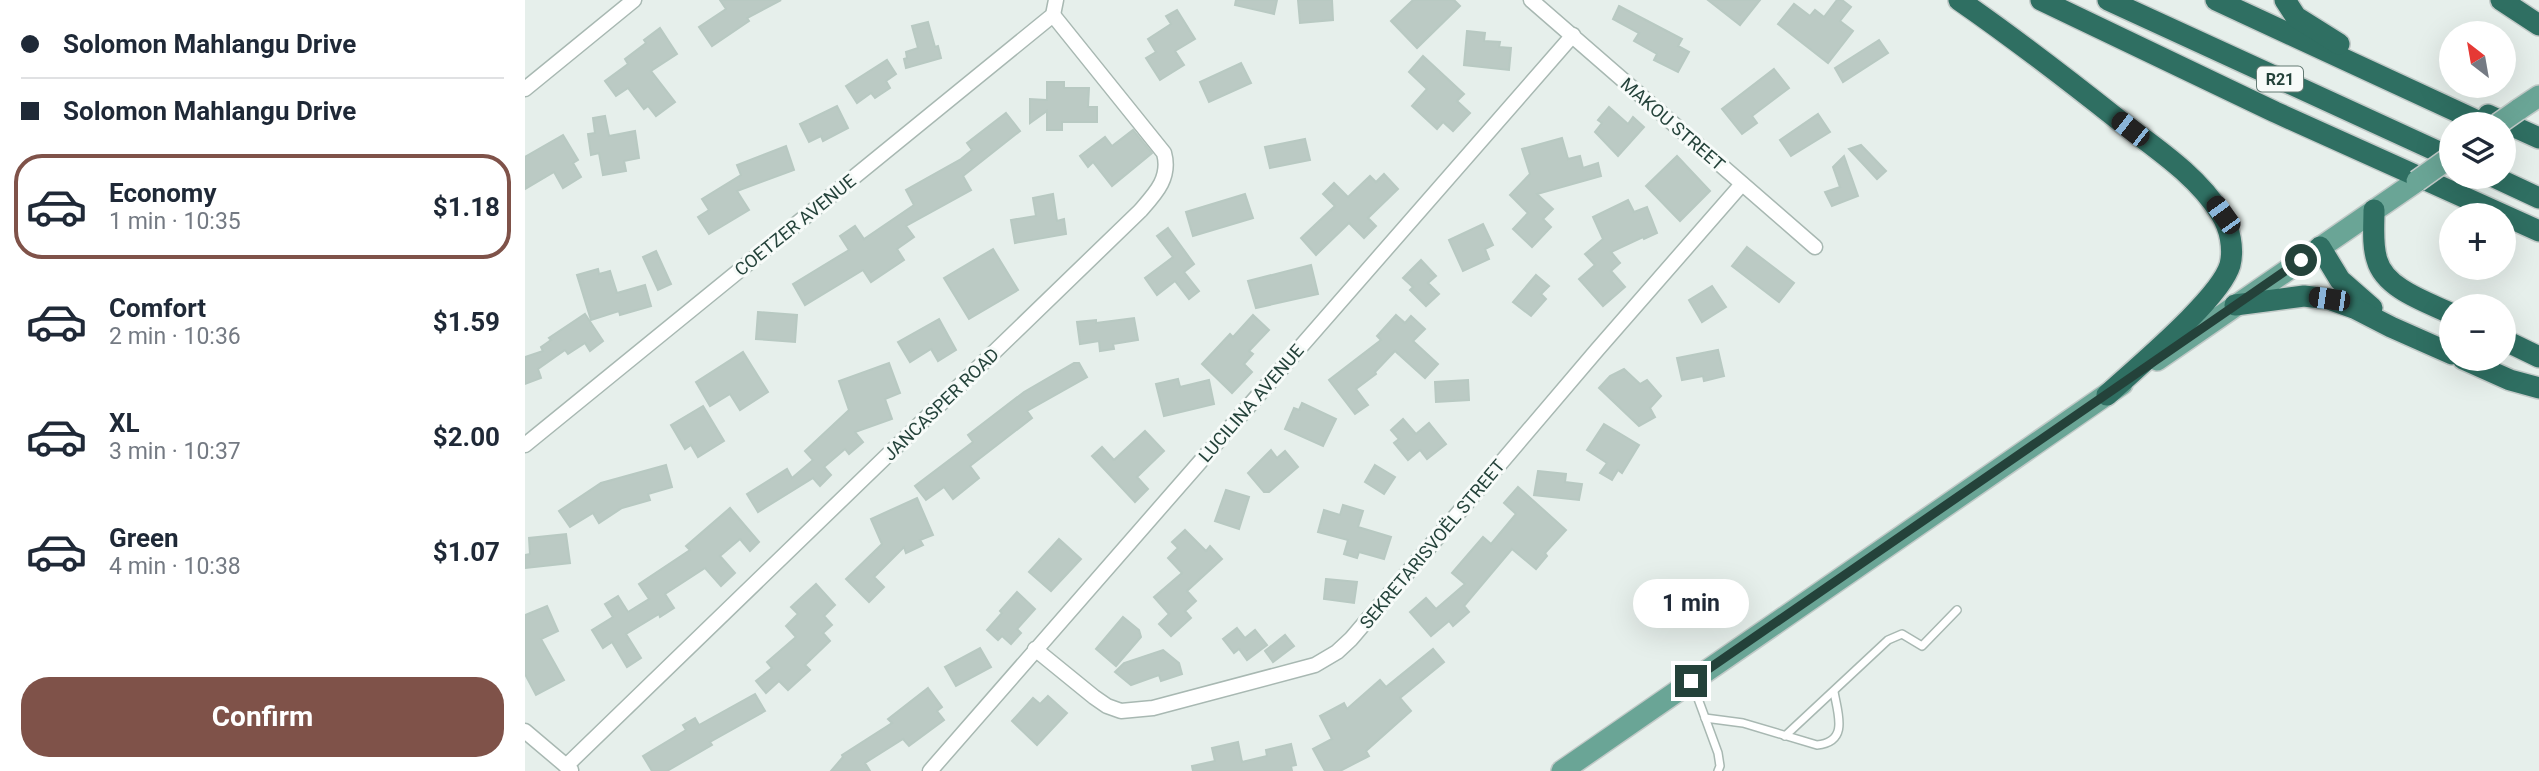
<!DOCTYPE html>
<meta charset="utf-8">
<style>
body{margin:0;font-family:Roboto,sans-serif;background:#f6f6f7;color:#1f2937;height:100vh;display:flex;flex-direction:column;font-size:26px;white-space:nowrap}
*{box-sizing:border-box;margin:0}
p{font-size:23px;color:#747a83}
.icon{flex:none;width:38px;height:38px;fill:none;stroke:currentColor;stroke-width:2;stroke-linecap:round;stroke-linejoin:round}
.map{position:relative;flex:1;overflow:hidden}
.details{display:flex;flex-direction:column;background:#fff;width:525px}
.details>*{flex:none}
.top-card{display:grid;align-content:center;height:154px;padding:0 21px;background:#fff}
.needle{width:46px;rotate:329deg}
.controls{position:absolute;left:1914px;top:21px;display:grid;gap:14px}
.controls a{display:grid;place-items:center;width:77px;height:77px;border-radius:50%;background:#fff;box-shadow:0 7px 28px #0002;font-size:35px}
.end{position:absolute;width:32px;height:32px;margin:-16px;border:9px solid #24423a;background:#fff;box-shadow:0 0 0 4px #fff}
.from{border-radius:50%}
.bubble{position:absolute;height:49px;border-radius:24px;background:#fff;box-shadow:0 7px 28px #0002;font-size:23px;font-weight:700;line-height:49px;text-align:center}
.car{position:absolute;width:21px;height:42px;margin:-21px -10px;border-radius:9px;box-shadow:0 0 5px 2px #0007;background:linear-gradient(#222 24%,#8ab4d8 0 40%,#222 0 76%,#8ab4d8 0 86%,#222 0)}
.top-card b{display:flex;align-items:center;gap:24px;height:66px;font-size:26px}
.top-card b+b{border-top:2px solid #e0e1e3}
.top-card i{width:18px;height:18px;background:#1f2937}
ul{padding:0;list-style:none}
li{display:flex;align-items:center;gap:21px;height:105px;margin:0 14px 10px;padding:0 7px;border:4px solid transparent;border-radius:28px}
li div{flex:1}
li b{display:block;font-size:26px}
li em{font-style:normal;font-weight:700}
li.selected{border-color:#7f5249}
li>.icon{width:63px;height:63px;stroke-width:1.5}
.button{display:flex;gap:14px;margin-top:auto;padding:14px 21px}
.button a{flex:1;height:80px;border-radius:28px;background:#7f5249;color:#fff;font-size:28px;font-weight:700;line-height:80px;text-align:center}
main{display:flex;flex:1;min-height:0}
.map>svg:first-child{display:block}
.building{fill:#bbcac4;stroke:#b8c9c2;stroke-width:2}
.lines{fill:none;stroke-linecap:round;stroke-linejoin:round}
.service-casing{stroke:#a8b8b2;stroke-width:10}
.minor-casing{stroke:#a8b8b2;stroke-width:17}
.primary-casing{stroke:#c2cac8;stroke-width:24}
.motorway-casing{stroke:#c2cac8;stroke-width:24}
.service{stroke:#fff;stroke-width:7}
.minor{stroke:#fff;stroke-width:14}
.primary{stroke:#6aa596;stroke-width:21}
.motorway{stroke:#2f6f62;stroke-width:21}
.primary-bridge-casing{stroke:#c2cac8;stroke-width:24;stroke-linecap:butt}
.primary-bridge{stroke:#6aa596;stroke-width:21}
.route{stroke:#24423a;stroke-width:9}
.labels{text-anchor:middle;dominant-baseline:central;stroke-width:6;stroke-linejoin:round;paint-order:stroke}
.shield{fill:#f7fbf9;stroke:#637a73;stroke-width:2}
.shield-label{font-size:16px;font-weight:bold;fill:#24423a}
.street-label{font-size:18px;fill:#24423a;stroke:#f7fbf9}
</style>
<main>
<section class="details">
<div class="top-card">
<b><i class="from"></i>Solomon Mahlangu Drive</b>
<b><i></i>Solomon Mahlangu Drive</b>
</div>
<ul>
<li class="selected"><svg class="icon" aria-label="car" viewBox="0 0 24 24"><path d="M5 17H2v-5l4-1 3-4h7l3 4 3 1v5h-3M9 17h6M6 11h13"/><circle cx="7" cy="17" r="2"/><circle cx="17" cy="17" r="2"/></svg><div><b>Economy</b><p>1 min · 10:35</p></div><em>$1.18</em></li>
<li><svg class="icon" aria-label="car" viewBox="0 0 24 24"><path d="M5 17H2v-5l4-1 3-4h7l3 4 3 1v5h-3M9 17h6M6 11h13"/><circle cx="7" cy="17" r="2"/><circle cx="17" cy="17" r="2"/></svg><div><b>Comfort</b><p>2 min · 10:36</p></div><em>$1.59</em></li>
<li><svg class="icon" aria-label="car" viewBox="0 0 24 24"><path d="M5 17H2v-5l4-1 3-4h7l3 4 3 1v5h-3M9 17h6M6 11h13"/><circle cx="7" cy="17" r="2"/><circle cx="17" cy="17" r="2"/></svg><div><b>XL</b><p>3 min · 10:37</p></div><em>$2.00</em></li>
<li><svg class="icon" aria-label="car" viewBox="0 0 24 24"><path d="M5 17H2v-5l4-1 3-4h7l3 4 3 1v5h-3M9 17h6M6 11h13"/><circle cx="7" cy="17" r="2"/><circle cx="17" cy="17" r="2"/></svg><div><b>Green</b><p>4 min · 10:38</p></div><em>$1.07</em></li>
</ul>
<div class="button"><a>Confirm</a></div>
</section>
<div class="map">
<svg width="2014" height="771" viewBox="0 0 2014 771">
<rect width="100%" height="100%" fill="#e6efeb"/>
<g class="building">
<path d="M195 0H256L222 18 224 21 187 46 174 27 201 9Z"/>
<path d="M711 0H752L749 14 710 5Z"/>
<path d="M773 0H807L808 20 775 23Z"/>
<path d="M888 0H929L935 6 892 48 866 21Z"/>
<path d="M1183 0H1235L1215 25Z"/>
<path d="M1312 0H1317L1326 7 1315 21 1328 31 1303 63 1253 24 1269 4 1285 16 1290 10 1299 17Z"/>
<path d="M1094 6 1157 39 1153 46 1164 52 1153 72 1129 60 1132 54 1109 41 1114 33 1088 19Z"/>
<path d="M652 10 670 39 650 51 659 65 635 80 621 58 631 52 623 39 646 24 641 16Z"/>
<path d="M403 22 410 47 413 46 416 58 381 68 379 59 382 58 381 52 393 48 387 26Z"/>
<path d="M135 28 152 54 126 71 150 102 131 116 123 106 119 109 103 88 91 96 80 81 103 64 100 59 121 43 119 40Z"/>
<path d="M942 31 960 33 959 41 975 42 974 47 986 48 984 70 939 65Z"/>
<path d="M1354 40 1363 53 1318 82 1310 68Z"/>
<path d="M898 56 939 94 932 101 945 113 928 131 918 122 912 129 887 106 902 89 884 72Z"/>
<path d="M362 60 371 74 361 81 365 88 350 98 346 93 332 103 321 86Z"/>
<path d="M716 63 726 83 684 102 675 82Z"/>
<path d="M1249 69 1264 88 1227 116 1232 123 1217 134 1197 109Z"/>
<path d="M522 82H539V88H564L563 107H572V122H537V130H522V111L505 123V99L522 100Z"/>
<path d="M312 106 323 128 298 141 296 136 284 142 275 124Z"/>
<path d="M1084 107 1103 124 1108 117 1119 127 1093 156 1070 132 1077 123 1073 120Z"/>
<path d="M481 113 495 131 438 176 446 190 381 226 389 237 372 249 379 260 346 282 338 270 280 305 268 284 324 250 315 236 330 226 339 239 389 205 381 190 436 159 447 150 442 143Z"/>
<path d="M1293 114 1305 132 1266 156 1255 140Z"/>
<path d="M80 116 84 136 110 131 114 158 99 161 101 171 78 175 74 153 66 155 63 134 70 133 68 118Z"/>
<path d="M608 130 627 153 587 186 568 162 563 167 555 156 580 137 587 146Z"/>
<path d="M38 135 53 160 48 163 56 177 38 188 29 172 0 189V157Z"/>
<path d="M1037 138 1043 159 1055 156 1058 168 1073 163 1076 176 1012 194 1028 209 1018 219 1026 227 1007 247 988 229 1003 213 985 195 1005 174 997 149Z"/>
<path d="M780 139 785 160 745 168 740 147Z"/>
<path d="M1336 145 1361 171 1352 179 1324 149Z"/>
<path d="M261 146 269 170 212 191 224 210 184 234 173 217 184 210 177 199 216 175 212 165Z"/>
<path d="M1152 156 1185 191 1155 221 1121 186Z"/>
<path d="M1319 156 1333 196 1307 206 1300 192 1315 187 1308 167Z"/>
<path d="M859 174 873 189 843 218 851 226 839 238 824 223 791 255 776 238 810 206 798 194 809 183 823 197 845 176 851 182Z"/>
<path d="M528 194 532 221 539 219 541 234 490 243 486 220 511 216 508 198Z"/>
<path d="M720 194 728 218 668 236 661 212Z"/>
<path d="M1103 200 1109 212 1122 207 1132 233 1119 239 1118 237 1086 252 1095 263 1086 271 1100 287 1078 306 1054 279 1070 265 1060 254 1078 239 1068 217Z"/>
<path d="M958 224 968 245 960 249 964 259 938 271 924 240Z"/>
<path d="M643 228 669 264 659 272 674 291 664 299 650 281 632 295 620 278 648 257 632 236Z"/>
<path d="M1222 247 1269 283 1254 302 1207 266Z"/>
<path d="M468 249 493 290 444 319 419 278Z"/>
<path d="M131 251 146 284 133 290 118 257Z"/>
<path d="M896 260 911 276 903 283 914 294 901 306 885 290 888 287 878 278Z"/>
<path d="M786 265 793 294 731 308 723 281Z"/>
<path d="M73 269 74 274 85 271 92 293 120 285 126 306 95 315 94 311 66 320 52 275Z"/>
<path d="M1011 275 1024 286 1016 294 1021 299 1006 316 988 302Z"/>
<path d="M1187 286 1201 307 1177 322 1164 300Z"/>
<path d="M233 312 272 315 270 342 231 339Z"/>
<path d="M60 314 78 341 65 351 60 343 43 354 40 350 13 369 16 378 0 384V357L18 351 16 347 26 340 24 338Z"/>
<path d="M728 315 744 330 724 351 728 354 719 364 727 372 707 393 677 364 705 334 708 337Z"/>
<path d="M871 315 880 323 886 316 900 329 888 341 913 364 900 378 870 351 850 372 851 374 831 389 843 405 830 414 804 380 856 340 852 336Z"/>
<path d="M609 318 613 340 588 344 589 349 575 351 574 341 555 344 552 322 571 320V323Z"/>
<path d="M414 319 431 350 413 361 406 349 385 362 373 342Z"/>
<path d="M1193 350 1199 376 1179 381 1178 376 1157 380 1152 358Z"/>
<path d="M218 352 243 392 215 410 205 394 185 406 171 382Z"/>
<path d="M364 363 375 393 360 399 367 419 330 432 338 442 324 454 320 449 299 467 306 475 295 486 288 478 233 512 222 494 262 469 267 478 288 460 280 451 324 410 314 381Z"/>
<path d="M549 363H554L562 377 502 411 507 418 445 466 454 478 428 499 419 487 401 500 390 486 448 442 443 435 499 392Z"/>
<path d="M1099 369 1115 384 1122 380 1136 396 1125 408 1130 417 1114 426 1074 388 1085 376Z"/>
<path d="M653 379 655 387 684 380 689 404 639 416 631 384Z"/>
<path d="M943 380 944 400 911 402 910 382Z"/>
<path d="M777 403 811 419 798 446 760 429 769 408 774 410Z"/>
<path d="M178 406 199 441 173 457 166 445 160 449 146 425Z"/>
<path d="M878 419 891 434 904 423 921 444 902 459 895 450 883 460 869 443 874 439 866 430Z"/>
<path d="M1079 424 1114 445 1097 473 1093 470 1087 480 1075 473 1082 463 1062 450Z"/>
<path d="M620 431 639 451 612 477 623 489 610 502 567 456 577 447 589 460Z"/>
<path d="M746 450 752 458 760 451 773 467 744 492H739L723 473Z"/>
<path d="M141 465 147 487 123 494 125 500 97 508 74 523 68 513 45 527 34 511 76 483Z"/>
<path d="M850 465 870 477 859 494 840 482Z"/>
<path d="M1013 471 1041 474 1040 482 1057 484 1054 500 1009 495Z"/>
<path d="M993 487 1041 530 1020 553 1022 556 1011 569 987 549 939 606 944 612 928 626 924 621 906 636 885 612 901 598 911 609 940 584 927 573 958 537 966 544 991 514 979 503Z"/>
<path d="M701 490 724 497 714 529 690 521Z"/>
<path d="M392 498 408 535 395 540 398 545 381 553 379 547 349 577 359 587 344 602 321 579 357 544 346 519Z"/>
<path d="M818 505 838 511 833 527 866 537 859 559 834 552 832 558 819 554 823 540 793 532 799 510 815 515Z"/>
<path d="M205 508 234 542 225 551 215 539 195 556 210 573 196 586 180 568 140 594 149 608 135 617 134 614 101 634 116 658 102 667 87 642 78 648 67 630 88 617 80 604 93 596 103 612 124 599 114 584 165 550 161 546Z"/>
<path d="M660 530 681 551 685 546 697 559 662 591 671 601 660 611 666 618 646 636 634 624 644 614 629 597 657 573 643 558 653 548 647 542Z"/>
<path d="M41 534 45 563 0 568V555L5 554 4 538Z"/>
<path d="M534 539 556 559 526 591 504 572Z"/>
<path d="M801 579 832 582 829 603 799 599Z"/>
<path d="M291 584 310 605 299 616 307 625 298 633 305 641 280 665 285 670 263 690 254 681 241 693 231 681 247 668 242 662 271 637 261 626 273 614 266 607Z"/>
<path d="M492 592 510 609 492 629 496 633 486 644 477 636 473 640 462 630 477 613 475 611Z"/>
<path d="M22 606 33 631 16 639 39 680 11 695 0 674V615Z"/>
<path d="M598 617 614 630 616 637 591 666 571 649Z"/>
<path d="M712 628 720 638 730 630 742 645 722 660 714 649 709 653 698 639Z"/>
<path d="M760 635 769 646 748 662 740 651Z"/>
<path d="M455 648 466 667 431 686 420 667Z"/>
<path d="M908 649 919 662 875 698 886 711 841 751 844 756 815 771H800L788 749 807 739 795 716 819 703 822 709 855 680 861 687Z"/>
<path d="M638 650 654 663 657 674 636 681 634 675 606 685 590 672 599 663Z"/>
<path d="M403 688 417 707 412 711 419 720 384 746 378 739 340 763 345 771H306L318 757 317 755 367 723 363 719Z"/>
<path d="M230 694 240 711 185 742 187 745 142 771H127L118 756 161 730 158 725 170 718 174 725Z"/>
<path d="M523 696 542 713 512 745 487 721 508 698 515 704Z"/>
<path d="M713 742 717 762 742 756 741 750 766 744 771 765 766 766 767 771H668L667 766 690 761 687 748Z"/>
</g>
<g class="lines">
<g class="service-casing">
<g id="service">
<path d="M1168 685 1193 753 1195 766 1193 771"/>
<path d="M1180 718 1218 723 1292 745C1324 742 1313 714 1309 692"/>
<path d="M1260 736 1363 640 1377 634 1397 646 1432 610"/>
</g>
</g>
<g class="minor-casing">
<g id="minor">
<path d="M1006 0 1290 247"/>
<path d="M0 89 109 0"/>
<path d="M0 445 528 15 531 0"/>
<path d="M510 649 569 697 582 706 596 711 628 708 790 665 812 652 826 639 1072 350 1217 184"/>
<path d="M0 731 46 770"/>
<path d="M41 766 615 211C630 194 646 178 639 153L528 15"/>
<path d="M405 771 1048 35"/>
</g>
</g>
<g class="primary-casing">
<g id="primary">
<path d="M1993 110 2014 96"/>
<path d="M1632 360 1892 181"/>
<path d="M1037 771 1597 384"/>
</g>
</g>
<g class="motorway-casing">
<g id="motorway">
<path d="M1434 0C1489 38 1542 79 1595 121 1630 148 1672 175 1696 214 1705 228 1709 249 1705 265 1695 299 1611 368 1582 395"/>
<path d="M1516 0 1750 112 2014 231"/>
<path d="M1583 0 1927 158"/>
<path d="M1691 0 1959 124"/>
<path d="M1760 0 1771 17 1814 44"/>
<path d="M1976 0 2014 25"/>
<path d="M1963 115 2014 138"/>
<path d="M1969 177 2014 198"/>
<path d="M1849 210C1849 226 1847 245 1852 260 1860 289 1902 302 1927 314"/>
<path d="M1795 247 1815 280 1847 308"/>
<path d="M1710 305 1779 296 1804 299 1829 308 1866 327 1927 354"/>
<path d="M1979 340 2014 357"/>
<path d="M1938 359 1985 380 2014 388"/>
</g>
</g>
<use href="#service" class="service"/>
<use href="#minor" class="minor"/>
<use href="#primary" class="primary"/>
<use href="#motorway" class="motorway"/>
<g class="primary-bridge-casing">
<g id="primary-bridge">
<path d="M1973 124 1993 110"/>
<path d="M1892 181 1927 156"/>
</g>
</g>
<use href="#primary-bridge" class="primary-bridge"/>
</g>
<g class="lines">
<path class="route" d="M1166 681 1776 260"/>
</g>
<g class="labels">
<rect class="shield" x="1732" y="66.5" width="46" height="25" rx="5"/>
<g class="shield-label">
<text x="1755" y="79">R21</text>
</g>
<g class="street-label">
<text transform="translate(1148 124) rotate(41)">MAKOU STREET</text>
<text transform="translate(270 225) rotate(-39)">COETZER AVENUE</text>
<text transform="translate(726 403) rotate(-49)">LUCILINA AVENUE</text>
<text transform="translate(416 404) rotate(-44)">JANCASPER ROAD</text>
<text transform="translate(907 544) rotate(-50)">SEKRETARISVOËL STREET</text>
</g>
</g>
</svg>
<div class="controls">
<a><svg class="needle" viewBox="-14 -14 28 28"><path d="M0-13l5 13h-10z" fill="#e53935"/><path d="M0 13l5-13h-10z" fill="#747a83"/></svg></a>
<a><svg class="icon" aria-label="layers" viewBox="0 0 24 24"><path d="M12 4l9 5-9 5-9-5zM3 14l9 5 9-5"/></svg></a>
<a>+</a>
<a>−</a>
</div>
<i class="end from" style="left:1776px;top:260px"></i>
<i class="end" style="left:1166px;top:681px"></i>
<div class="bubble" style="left:1108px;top:579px;width:116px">1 min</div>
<i class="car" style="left:1605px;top:129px;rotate:308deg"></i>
<i class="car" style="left:1698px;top:215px;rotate:324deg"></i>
<i class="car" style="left:1804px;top:299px;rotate:278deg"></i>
</div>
</main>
